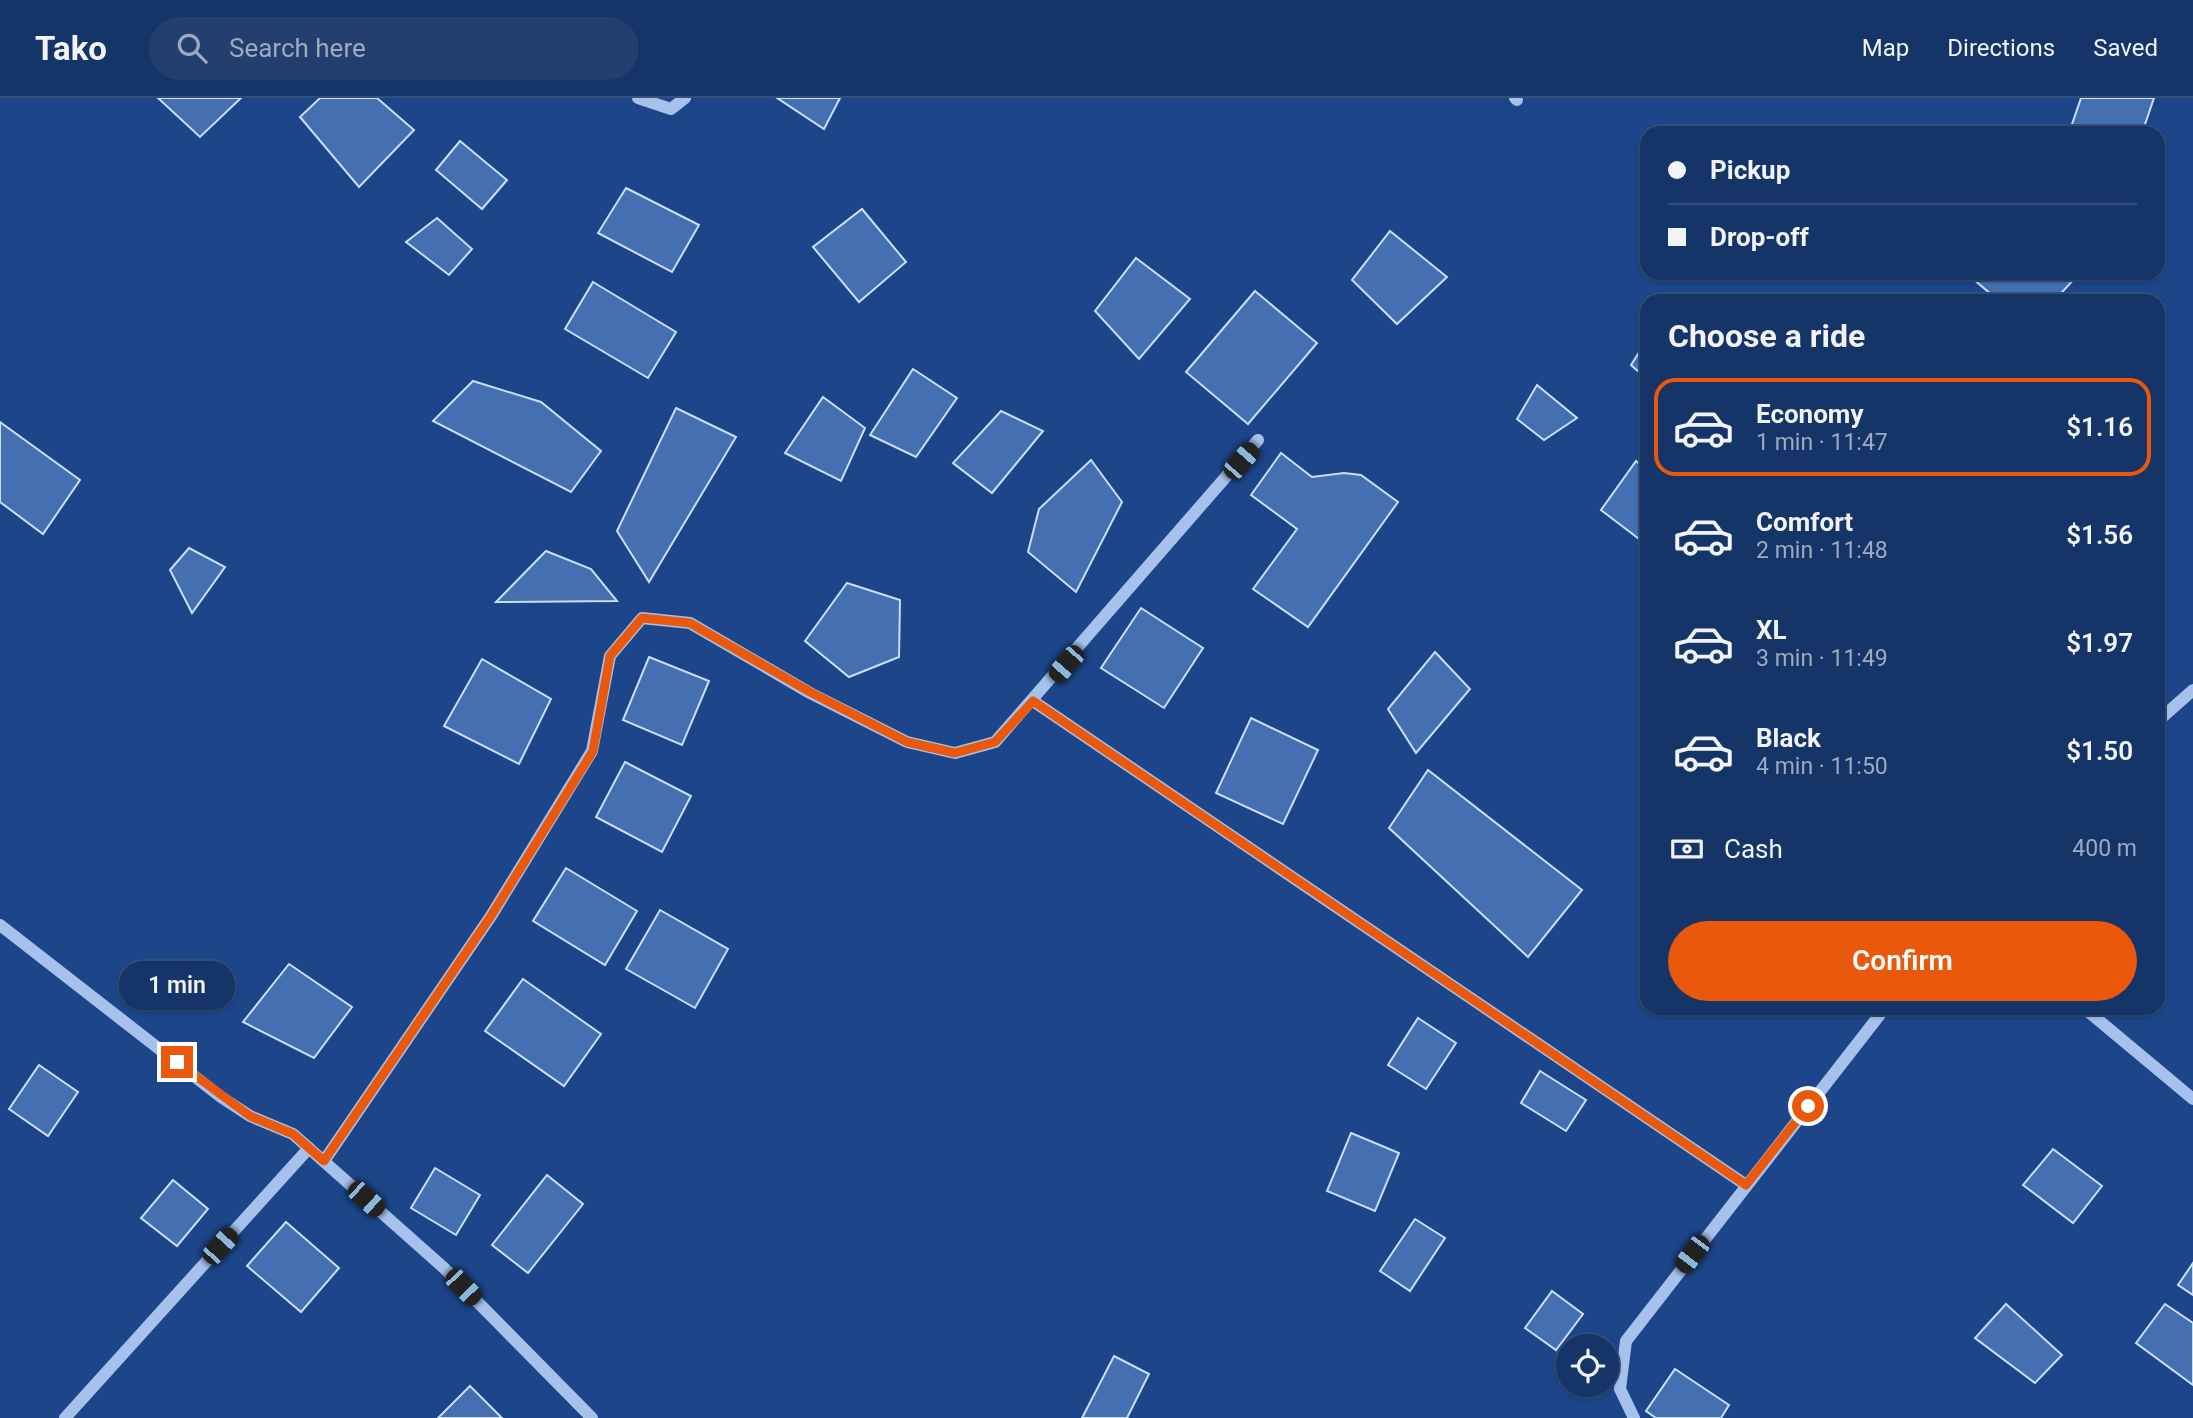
<!DOCTYPE html>
<meta charset="utf-8">
<style>
body{margin:0;font-family:Roboto,sans-serif;background:#223f70;color:#f1f3f6;height:100vh;display:flex;flex-direction:column;font-size:26px;white-space:nowrap}
*{box-sizing:border-box;margin:0}
p{font-size:23px;color:#9daac0}
.icon{flex:none;width:38px;height:38px;fill:none;stroke:currentColor;stroke-width:2;stroke-linecap:round;stroke-linejoin:round}
.map{position:relative;flex:1;overflow:hidden}
.drawer{position:absolute;left:1640px;top:196px;width:525px;height:721px;display:flex;flex-direction:column;background:#153467;border-radius:21px;box-shadow:0 2px 5px #0004,0 0 0 2px #344f7b}
.drawer>*{flex:none}
.guide{position:absolute;left:1640px;top:28px;width:525px;height:154px;border-radius:21px;box-shadow:0 2px 5px #0004,0 0 0 2px #344f7b;display:grid;align-content:center;height:154px;padding:0 28px;background:#153467}
.buttons{position:absolute;left:1556px;top:1236px;display:grid;gap:14px}
.buttons a{display:grid;place-items:center;width:63px;height:63px;border-radius:50%;background:#153467;box-shadow:0 2px 5px #0004,0 0 0 2px #344f7b;font-size:35px}
.end{position:absolute;width:32px;height:32px;margin:-16px;border:9px solid #ea580c;background:#fff;box-shadow:0 0 0 4px #fff}
.from{border-radius:50%}
.bubble{position:absolute;height:49px;border-radius:24px;background:#153467;box-shadow:0 2px 5px #0004,0 0 0 2px #344f7b;font-size:23px;font-weight:600;line-height:49px;text-align:center}
.car{position:absolute;width:21px;height:42px;margin:-21px -10px;border-radius:9px;box-shadow:0 0 5px 2px #0007;background:linear-gradient(#222 24%,#8ab4d8 0 40%,#222 0 76%,#8ab4d8 0 86%,#222 0)}
.guide b{display:flex;align-items:center;gap:24px;height:66px;font-size:26px}
.guide b+b{border-top:2px solid #344f7b}
.guide i{width:18px;height:18px;background:#f1f3f6}
ul{padding:0;list-style:none}
li{display:flex;align-items:center;gap:21px;height:98px;margin:0 14px 10px;padding:0 14px;border:4px solid transparent;border-radius:21px}
li div{flex:1}
li b{display:block;font-size:26px}
li em{font-style:normal;font-weight:600}
li.current{border-color:#ea580c}
li>.icon{width:63px;height:63px;stroke-width:1.5}
h2{padding:0 28px;font-size:32px;line-height:84px}
.pay{display:flex;align-items:center;gap:18px;height:77px;padding:0 28px;font-size:26px}
.pay p{margin-inline-start:auto}
.action{display:flex;gap:14px;margin-top:auto;padding:14px 28px}
.action a{flex:1;height:80px;border-radius:42px;background:#ea580c;color:#fff;font-size:28px;font-weight:600;line-height:80px;text-align:center}
header{display:flex;align-items:center;gap:42px;box-sizing:border-box;height:98px;padding:0 35px;background:#153467;border-bottom:2px solid #344f7b}
header strong{font-size:33px}
nav{display:flex;gap:38px;margin-inline-start:auto;font-size:24px}
.search{width:490px;height:63px;background:#223f70;display:flex;align-items:center;gap:18px;box-sizing:border-box;padding:0 24px;border-radius:38px;color:#9daac0;font-size:26px}
.map>svg:first-child{display:block}
.building{fill:#4470b2;stroke:#cbddf9;stroke-width:2}
.lines{fill:none;stroke-linecap:round;stroke-linejoin:round}
.minor{stroke:#a6c2ec;stroke-width:12}
.route{stroke:#ea580c;stroke-width:9}
</style>
<header>
<strong>Tako</strong>
<div class="search"><svg class="icon" aria-label="search" viewBox="0 0 24 24"><circle cx="10" cy="10" r="6"/><path d="M15 15l6 6"/></svg>Search here</div>
<nav><a>Map</a><a>Directions</a><a>Saved</a></nav>
</header>
<div class="map">
<svg width="2193" height="1320" viewBox="0 0 2193 1320">
<rect width="100%" height="100%" fill="#1c4689"/>
<g class="building">
<path d="M158 0H241L200 39Z"/>
<path d="M320 0H377L414 32 359 89 300 19Z"/>
<path d="M777 0H840L824 31Z"/>
<path d="M2081 0H2154L2142 35H2069Z"/>
<path d="M460 43 507 82 482 111 436 72Z"/>
<path d="M626 90 699 127 672 174 598 135Z"/>
<path d="M862 111 906 164 859 204 813 149Z"/>
<path d="M437 120 472 151 449 177 406 144Z"/>
<path d="M1390 133 1447 179 1397 226 1352 182Z"/>
<path d="M1136 160 1190 201 1139 261 1095 213Z"/>
<path d="M1976 175H2072L2076 179 2054 203H1999L1972 180Z"/>
<path d="M593 184 676 234 648 280 565 231Z"/>
<path d="M1255 193 1317 245 1248 326 1186 274Z"/>
<path d="M1647 242V281L1631 267Z"/>
<path d="M913 271 957 300 916 359 870 337Z"/>
<path d="M473 283 541 304 601 353 571 394 433 323Z"/>
<path d="M1537 287 1577 320 1544 342 1517 321Z"/>
<path d="M823 299 865 330 841 383 785 355Z"/>
<path d="M676 310 736 339 649 484 617 433Z"/>
<path d="M1001 313 1043 333 992 395 953 365Z"/>
<path d="M0 324 80 382 43 436 0 404Z"/>
<path d="M1281 355 1312 379 1344 375 1361 377 1398 404 1308 529 1253 491 1297 431 1251 397Z"/>
<path d="M1091 362 1122 404 1076 494 1028 454 1039 411Z"/>
<path d="M1636 363 1647 373V447L1601 412Z"/>
<path d="M189 450 225 469 192 515 170 472Z"/>
<path d="M546 453 591 471 617 503 496 504Z"/>
<path d="M847 485 900 502 899 559 849 579 805 543Z"/>
<path d="M1141 510 1203 550 1164 610 1101 570Z"/>
<path d="M1435 554 1470 591 1416 655 1388 611Z"/>
<path d="M649 559 709 583 682 647 623 622Z"/>
<path d="M482 561 551 601 519 666 444 628Z"/>
<path d="M1251 620 1318 652 1283 726 1216 695Z"/>
<path d="M625 664 691 698 662 754 596 719Z"/>
<path d="M1428 672 1582 792 1528 859 1389 730Z"/>
<path d="M566 770 637 813 605 867 533 823Z"/>
<path d="M660 812 728 851 695 910 626 871Z"/>
<path d="M289 866 352 909 314 960 243 924Z"/>
<path d="M523 881 601 936 564 988 485 933Z"/>
<path d="M1418 920 1456 945 1426 991 1388 967Z"/>
<path d="M39 967 78 994 48 1038 9 1011Z"/>
<path d="M1540 973 1586 1002 1566 1033 1521 1005Z"/>
<path d="M1351 1035 1399 1055 1375 1113 1327 1093Z"/>
<path d="M2053 1051 2102 1088 2073 1125 2023 1087Z"/>
<path d="M435 1070 480 1097 456 1137 411 1110Z"/>
<path d="M547 1077 583 1106 528 1175 492 1147Z"/>
<path d="M173 1082 208 1111 177 1148 141 1120Z"/>
<path d="M1415 1121 1445 1140 1410 1193 1380 1173Z"/>
<path d="M286 1124 339 1170 301 1214 247 1168Z"/>
<path d="M2193 1165V1197L2178 1187Z"/>
<path d="M1552 1193 1583 1216 1556 1252 1525 1230Z"/>
<path d="M2006 1206 2062 1257 2035 1285 1975 1240Z"/>
<path d="M2165 1206 2193 1225V1287L2136 1245Z"/>
<path d="M1114 1258 1149 1276 1127 1320H1082Z"/>
<path d="M1675 1271 1729 1307 1721 1320H1656L1646 1313Z"/>
<path d="M470 1288 502 1320H438Z"/>
</g>
<g class="lines">
<g class="minor">
<path d="M638 0 671 11 685 0"/>
<path d="M1515 0 1517 2"/>
<path d="M1033 603 1746 1087"/>
<path d="M2158 623 2193 592"/>
<path d="M0 827 221 999 250 1018 293 1036 444 1170 592 1320"/>
<path d="M2084 910 2193 1001"/>
<path d="M324 1063 491 818 592 653 610 558 642 520 690 525 810 595 907 644 955 655 995 644 1258 342"/>
<path d="M65 1320 309 1050"/>
<path d="M1634 1320 1620 1291 1626 1243 1885 910"/>
</g>
</g>
<g class="lines">
<path class="route" d="M177 964 250 1018 293 1036 324 1063 491 818 593 653 610 558 642 520 690 525 810 594 907 644 955 655 995 644 1033 603 1746 1087 1808 1008"/>
</g>
</svg>
<div class="buttons">
<a><svg class="icon" aria-label="locate" viewBox="0 0 24 24"><circle cx="12" cy="12" r="6"/><path d="M12 2v4M12 18v4M2 12h4M18 12h4"/></svg></a>
</div>
<i class="end from" style="left:1808px;top:1008px"></i>
<i class="end" style="left:177px;top:964px"></i>
<div class="bubble" style="left:119px;top:863px;width:116px">1 min</div>
<i class="car" style="left:1241px;top:363px;rotate:41deg"></i>
<i class="car" style="left:1066px;top:566px;rotate:221deg"></i>
<i class="car" style="left:366px;top:1101px;rotate:132deg"></i>
<i class="car" style="left:220px;top:1148px;rotate:42deg"></i>
<i class="car" style="left:1692px;top:1156px;rotate:217deg"></i>
<i class="car" style="left:463px;top:1189px;rotate:136deg"></i>
<div class="guide">
<b><i class="from"></i>Pickup</b>
<b><i></i>Drop-off</b>
</div>
<section class="drawer">
<h2>Choose a ride</h2>
<ul>
<li class="current"><svg class="icon" aria-label="car" viewBox="0 0 24 24"><path d="M5 17H2v-5l4-1 3-4h7l3 4 3 1v5h-3M9 17h6M6 11h13"/><circle cx="7" cy="17" r="2"/><circle cx="17" cy="17" r="2"/></svg><div><b>Economy</b><p>1 min · 11:47</p></div><em>$1.16</em></li>
<li><svg class="icon" aria-label="car" viewBox="0 0 24 24"><path d="M5 17H2v-5l4-1 3-4h7l3 4 3 1v5h-3M9 17h6M6 11h13"/><circle cx="7" cy="17" r="2"/><circle cx="17" cy="17" r="2"/></svg><div><b>Comfort</b><p>2 min · 11:48</p></div><em>$1.56</em></li>
<li><svg class="icon" aria-label="car" viewBox="0 0 24 24"><path d="M5 17H2v-5l4-1 3-4h7l3 4 3 1v5h-3M9 17h6M6 11h13"/><circle cx="7" cy="17" r="2"/><circle cx="17" cy="17" r="2"/></svg><div><b>XL</b><p>3 min · 11:49</p></div><em>$1.97</em></li>
<li><svg class="icon" aria-label="car" viewBox="0 0 24 24"><path d="M5 17H2v-5l4-1 3-4h7l3 4 3 1v5h-3M9 17h6M6 11h13"/><circle cx="7" cy="17" r="2"/><circle cx="17" cy="17" r="2"/></svg><div><b>Black</b><p>4 min · 11:50</p></div><em>$1.50</em></li>
</ul>
<div class="pay"><svg class="icon" aria-label="cash" viewBox="0 0 24 24"><path d="M3 7h18v10H3z"/><circle cx="12" cy="12" r="2"/></svg>Cash<p>400 m</p></div>
<div class="action"><a>Confirm</a></div>
</section>
</div>
